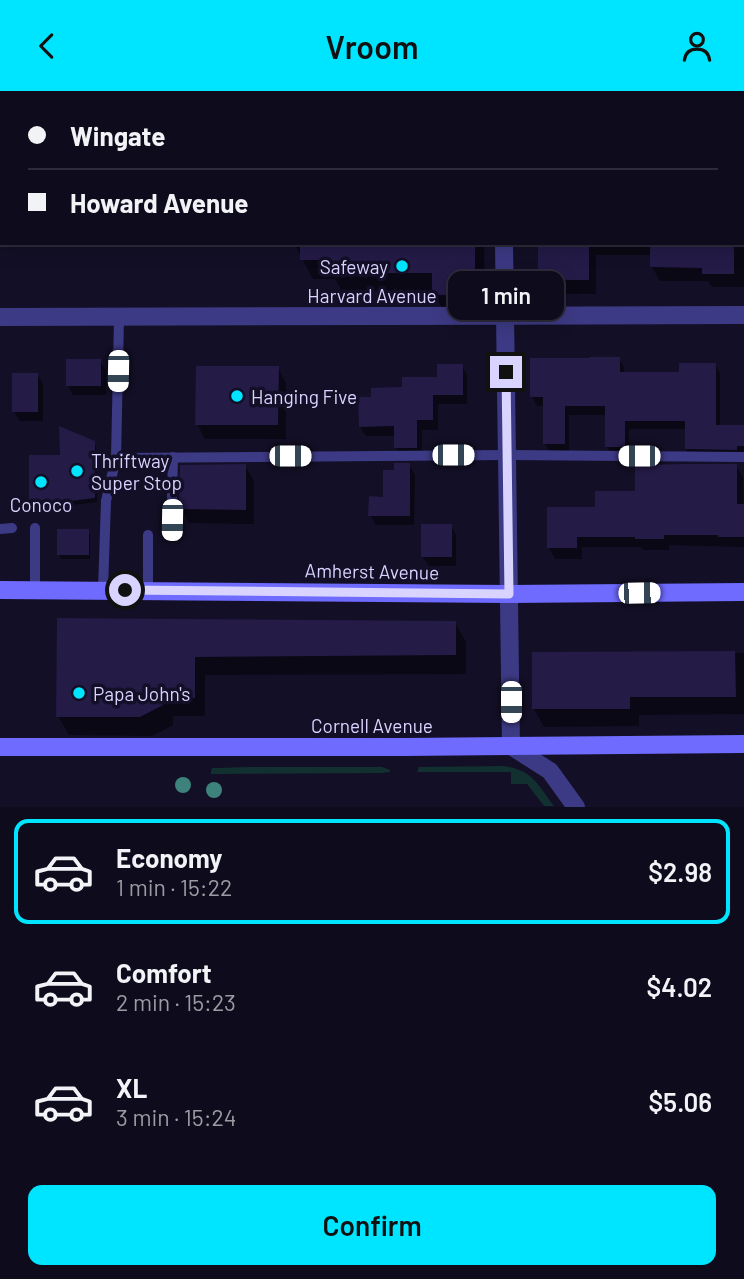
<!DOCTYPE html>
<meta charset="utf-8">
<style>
body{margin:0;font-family:Barlow,sans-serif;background:#171425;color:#f1f3f6;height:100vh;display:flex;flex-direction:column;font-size:26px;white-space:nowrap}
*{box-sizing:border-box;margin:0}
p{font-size:23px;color:#9b9ba3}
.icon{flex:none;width:38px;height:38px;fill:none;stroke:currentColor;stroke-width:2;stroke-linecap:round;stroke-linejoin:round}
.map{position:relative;height:716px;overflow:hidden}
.side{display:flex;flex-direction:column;background:#0e0b1c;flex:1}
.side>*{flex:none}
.top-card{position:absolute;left:0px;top:0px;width:746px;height:154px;box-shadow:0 4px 18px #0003,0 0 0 2px #2e2b3b;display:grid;align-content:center;height:154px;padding:0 28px;background:#0e0b1c}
.end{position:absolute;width:32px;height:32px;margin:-16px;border:9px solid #d9d4ff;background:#111;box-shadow:0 0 0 4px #111}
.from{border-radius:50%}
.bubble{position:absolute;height:49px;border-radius:14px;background:#0e0b1c;box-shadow:0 4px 18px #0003,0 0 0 2px #2e2b3b;font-size:23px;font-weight:600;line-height:49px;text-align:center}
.car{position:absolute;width:21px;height:42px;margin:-21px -10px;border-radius:9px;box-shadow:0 0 5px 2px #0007;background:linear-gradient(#fff 24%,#345 0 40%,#fff 0 76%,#345 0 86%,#fff 0)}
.top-card b{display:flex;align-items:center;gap:24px;height:66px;font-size:26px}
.top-card b+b{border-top:2px solid #2e2b3b}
.top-card i{width:18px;height:18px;background:#f1f3f6}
ul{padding:12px 0 0;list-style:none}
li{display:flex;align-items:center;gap:21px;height:105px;margin:0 14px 10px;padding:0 14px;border:4px solid transparent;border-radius:14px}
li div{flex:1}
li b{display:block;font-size:26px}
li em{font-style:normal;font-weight:600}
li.current{border-color:#00e5ff}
li>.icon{width:63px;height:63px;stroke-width:1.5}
.action{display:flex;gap:14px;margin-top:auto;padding:14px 28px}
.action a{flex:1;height:80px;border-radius:14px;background:#00e5ff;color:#111;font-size:28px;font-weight:600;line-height:80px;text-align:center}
header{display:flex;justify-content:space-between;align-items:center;height:91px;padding:0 28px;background:#00e5ff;color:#111;font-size:32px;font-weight:600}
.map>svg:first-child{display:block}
.green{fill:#12302f}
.shadow{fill:#0007}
.building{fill:#241b47}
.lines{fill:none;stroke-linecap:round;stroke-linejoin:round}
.lane{stroke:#3d3a85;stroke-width:10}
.street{stroke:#3d3a85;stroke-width:18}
.secondary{stroke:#6f6bff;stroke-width:18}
.tree{fill:#3d827b}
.route{stroke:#d9d4ff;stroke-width:9}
.poi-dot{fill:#00e5ff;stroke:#130f26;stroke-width:2.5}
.labels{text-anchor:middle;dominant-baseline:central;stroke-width:7;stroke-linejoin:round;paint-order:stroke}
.poi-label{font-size:19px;fill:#d9d4ff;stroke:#130f26;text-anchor:start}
.street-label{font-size:19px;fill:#d9d4ff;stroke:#130f26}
</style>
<header><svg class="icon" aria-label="back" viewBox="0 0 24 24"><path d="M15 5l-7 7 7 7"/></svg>Vroom<svg class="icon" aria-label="person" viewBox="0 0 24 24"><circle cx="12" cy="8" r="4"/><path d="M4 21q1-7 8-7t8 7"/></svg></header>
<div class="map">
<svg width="744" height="716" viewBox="0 0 744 716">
<rect width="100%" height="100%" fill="#130f26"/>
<g class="green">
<path d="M504 675C533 679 538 694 554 715H544L527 693H511V681H417L419 676Z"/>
<path d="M248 676H382L390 679V681L381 682 219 683H211V680L212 677H216Z"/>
</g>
<g class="shadow">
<rect x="301" y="0" width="183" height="2"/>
<path d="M744 147V196H712L708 190H660L652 176V164H596V203H548L540 189V152H744Z"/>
<path d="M294 152H484L485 222H445L434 203V200H342L335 188H313Z"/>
<path d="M619 268 624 276V283H681L715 273 720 282V336H744V363L691 366 686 358V338H629V365H612L607 356V324H569V361H550L545 353V315H537L532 306Z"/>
<path d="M100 270 106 280V304H73L68 295Z"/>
<path d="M461 274 467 284V313H438V339H422V366L402 367 396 357V345H366L360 336 373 308 439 287Z"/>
<path d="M278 277 286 292V348H205L197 333Z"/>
<path d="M37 283 43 293V330H20L14 321Z"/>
<path d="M94 351 96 356 97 411 33 419 31 414 61 366Z"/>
<path d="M409 374 415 384 414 434H376L370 424 385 408 396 381Z"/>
<path d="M245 375 254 390V433L189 432 181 418Z"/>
<path d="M736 375 743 386 744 456 669 454V459H643L641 456H582V468H555L549 457 597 418 637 402Z"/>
<path d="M451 435 456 444V475H429L423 466Z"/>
<path d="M88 440 90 444V468H61L59 463Z"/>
<path d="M59 529 455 532 466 551V583L205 584V625H173V634L152 645 69 644 58 625Z"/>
<path d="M744 562V623L639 624V635L544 636 534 618V563Z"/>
</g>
<g class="building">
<path d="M300 152H475V204H432V182H329V169H300Z"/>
<rect x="538" y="152" width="51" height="37"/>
<path d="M650 152H734V183H702V177L650 176Z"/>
<path d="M590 266H620V281H679V272H716V334H744V355H737V359L685 358V330H625V356H605V315H565V353H543V306H530V267H590Z"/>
<rect x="66" y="268" width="35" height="27"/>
<path d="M437 273H463V304H433V329H417V357H394V335L359 336 358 306H371V297L402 296V286H437Z"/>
<path d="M196 275H279L278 334H195Z"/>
<rect x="12" y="282" width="26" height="39"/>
<path d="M59 335 95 350V407L29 415V364H60Z"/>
<path d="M394 372H410V425H368L369 405 383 406V379H394Z"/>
<path d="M246 373V419L179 418 180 374Z"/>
<path d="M685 373H737V413H744V446H718V444H664V448H635V446H577V457H547V416H595V400H635V374Z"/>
<rect x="421" y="433" width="31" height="33"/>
<rect x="57" y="438" width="32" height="26"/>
<path d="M57 527 456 530V564L195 566V607H163V614L140 626H56Z"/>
<path d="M735 560 736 606H630V618H532V561Z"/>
</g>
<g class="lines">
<g class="lane">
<path d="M116 367 507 364 744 366"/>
<path d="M35 437V499"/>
<path d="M0 438 12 437"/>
<path d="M171 444 173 366"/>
<path d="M103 499 106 410 116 367 119 227"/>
<path d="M148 500V444"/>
</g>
<g class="street">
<path d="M502 0V2"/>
<path d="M504 152 511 655 550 680 576 716"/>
<path d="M0 226 744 224"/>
</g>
<g class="secondary">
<path d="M0 499 509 503 744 501"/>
<path d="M0 656H404L744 653"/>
</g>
</g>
<g class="tree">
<circle cx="183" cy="694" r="8"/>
<circle cx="214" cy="699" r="8"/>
</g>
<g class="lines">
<path class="route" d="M125 499 509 503 506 281"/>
</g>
<g class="poi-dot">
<circle cx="402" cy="175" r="7"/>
<circle cx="237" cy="305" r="7"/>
<circle cx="77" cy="380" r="7"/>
<circle cx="41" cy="391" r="7"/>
<circle cx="79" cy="602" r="7"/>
</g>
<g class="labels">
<g class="poi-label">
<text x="388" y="175" text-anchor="end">Safeway</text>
<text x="251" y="305">Hanging Five</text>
<text x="91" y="369">Thriftway<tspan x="91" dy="22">Super Stop</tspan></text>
<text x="41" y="413" text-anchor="middle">Conoco</text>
<text x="93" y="602">Papa John's</text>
</g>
<g class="street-label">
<text x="372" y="204">Harvard Avenue</text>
<text transform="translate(372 480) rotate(1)">Amherst Avenue</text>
<text x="372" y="634">Cornell Avenue</text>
</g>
</g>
</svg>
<i class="end from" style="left:125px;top:499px"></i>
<i class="end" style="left:506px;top:281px"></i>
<div class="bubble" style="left:448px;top:180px;width:116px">1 min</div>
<i class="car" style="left:118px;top:280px;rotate:181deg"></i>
<i class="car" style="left:453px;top:364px;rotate:90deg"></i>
<i class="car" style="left:290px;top:365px;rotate:90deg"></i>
<i class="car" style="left:639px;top:365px;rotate:270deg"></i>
<i class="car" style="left:172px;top:429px;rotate:181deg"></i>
<i class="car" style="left:639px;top:502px;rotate:89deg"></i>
<i class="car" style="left:511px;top:611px;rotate:180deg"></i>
<div class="top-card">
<b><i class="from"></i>Wingate</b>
<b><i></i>Howard Avenue</b>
</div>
</div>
<section class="side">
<ul>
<li class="current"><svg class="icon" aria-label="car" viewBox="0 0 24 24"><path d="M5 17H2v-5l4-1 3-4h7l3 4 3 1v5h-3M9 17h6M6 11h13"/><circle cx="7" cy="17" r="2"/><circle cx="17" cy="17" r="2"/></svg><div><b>Economy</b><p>1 min · 15:22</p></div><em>$2.98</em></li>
<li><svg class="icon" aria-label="car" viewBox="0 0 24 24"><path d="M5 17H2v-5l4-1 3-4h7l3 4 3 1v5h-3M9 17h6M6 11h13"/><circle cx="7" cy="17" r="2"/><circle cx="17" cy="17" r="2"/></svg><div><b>Comfort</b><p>2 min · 15:23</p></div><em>$4.02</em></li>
<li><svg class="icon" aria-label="car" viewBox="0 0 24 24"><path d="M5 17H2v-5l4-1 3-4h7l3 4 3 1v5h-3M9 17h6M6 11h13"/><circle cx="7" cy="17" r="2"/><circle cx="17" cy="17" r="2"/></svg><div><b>XL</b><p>3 min · 15:24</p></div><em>$5.06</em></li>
</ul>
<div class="action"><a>Confirm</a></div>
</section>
